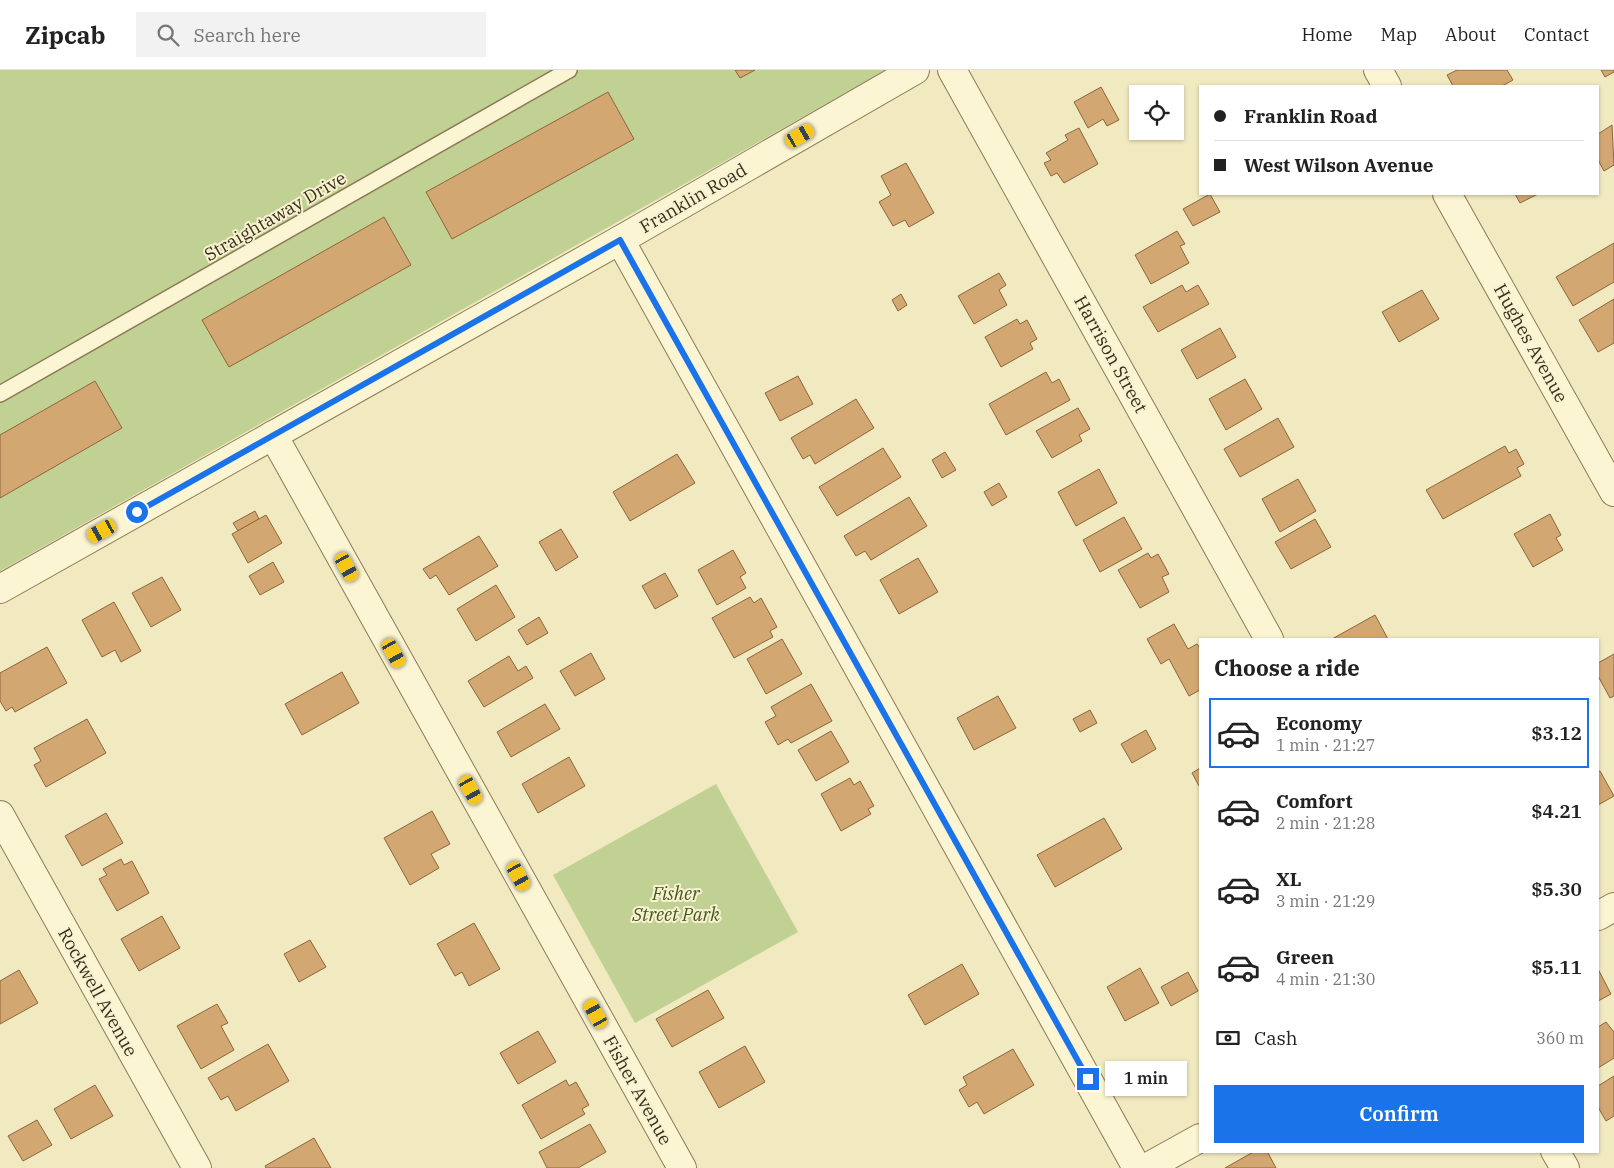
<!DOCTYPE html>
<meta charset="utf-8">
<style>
body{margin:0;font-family:"IBM Plex Serif",serif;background:#f2f2f2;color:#222;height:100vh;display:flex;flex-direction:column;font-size:19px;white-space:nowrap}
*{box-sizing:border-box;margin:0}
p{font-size:16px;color:#767676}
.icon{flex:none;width:28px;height:28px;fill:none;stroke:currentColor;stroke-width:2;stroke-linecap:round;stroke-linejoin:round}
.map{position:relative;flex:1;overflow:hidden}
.details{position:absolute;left:1199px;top:568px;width:400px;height:515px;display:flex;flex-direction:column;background:#fff;border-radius:0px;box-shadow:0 1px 4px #0004}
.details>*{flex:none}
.top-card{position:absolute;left:1199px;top:15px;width:400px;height:110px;border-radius:0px;box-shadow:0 1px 4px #0004;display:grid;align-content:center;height:110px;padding:0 15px;background:#fff}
.fabs{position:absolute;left:1129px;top:15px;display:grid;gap:10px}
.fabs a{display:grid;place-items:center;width:55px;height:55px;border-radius:0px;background:#fff;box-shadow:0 1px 4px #0004;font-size:25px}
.end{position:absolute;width:22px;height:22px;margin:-11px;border:6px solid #1a73e8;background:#fff;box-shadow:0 0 0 2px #fff}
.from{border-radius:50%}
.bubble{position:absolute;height:35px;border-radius:0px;background:#fff;box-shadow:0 1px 4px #0004;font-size:16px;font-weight:600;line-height:35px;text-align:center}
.car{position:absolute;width:15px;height:30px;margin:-15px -8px;border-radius:6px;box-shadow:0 0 4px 1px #0007;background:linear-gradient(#f5c518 24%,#345 0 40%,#f5c518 0 76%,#345 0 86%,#f5c518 0)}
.top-card b{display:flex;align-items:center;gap:18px;height:48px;font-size:19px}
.top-card b+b{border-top:1px solid #e0e0e0}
.top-card i{width:12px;height:12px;background:#222}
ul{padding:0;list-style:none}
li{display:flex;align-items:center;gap:15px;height:70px;margin:0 10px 8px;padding:0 5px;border:2px solid transparent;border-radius:0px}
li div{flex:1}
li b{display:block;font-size:19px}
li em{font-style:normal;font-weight:600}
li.selected{border-color:#1a73e8}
li>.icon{width:45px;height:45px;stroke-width:1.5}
h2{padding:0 15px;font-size:22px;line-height:60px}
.pay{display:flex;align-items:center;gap:12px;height:55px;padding:0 15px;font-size:19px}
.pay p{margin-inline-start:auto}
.primary-button{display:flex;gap:10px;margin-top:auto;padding:10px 15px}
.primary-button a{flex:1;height:58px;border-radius:0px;background:#1a73e8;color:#fff;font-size:20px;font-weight:600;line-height:58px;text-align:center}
header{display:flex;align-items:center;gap:30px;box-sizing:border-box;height:70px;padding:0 25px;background:#fff;border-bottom:1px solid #e0e0e0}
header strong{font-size:24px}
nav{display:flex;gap:28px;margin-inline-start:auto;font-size:18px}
.search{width:350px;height:45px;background:#f2f2f2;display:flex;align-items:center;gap:12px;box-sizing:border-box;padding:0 18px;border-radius:0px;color:#767676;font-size:19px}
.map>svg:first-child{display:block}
.green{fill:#c1d093}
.building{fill:#d3a772;stroke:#8d663a}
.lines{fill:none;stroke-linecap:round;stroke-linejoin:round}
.service-casing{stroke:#8c7a56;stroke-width:18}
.minor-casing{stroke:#8c7a56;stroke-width:30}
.service{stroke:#fbf5d3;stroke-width:15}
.minor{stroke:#fbf5d3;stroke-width:28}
.route{stroke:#1a73e8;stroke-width:6}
.labels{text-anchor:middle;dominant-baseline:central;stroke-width:4;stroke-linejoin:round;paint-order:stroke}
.street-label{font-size:18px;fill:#3a2f1c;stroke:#f8f2d0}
.park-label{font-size:18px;font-style:italic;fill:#435821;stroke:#f8f2d0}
</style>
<header>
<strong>Zipcab</strong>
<div class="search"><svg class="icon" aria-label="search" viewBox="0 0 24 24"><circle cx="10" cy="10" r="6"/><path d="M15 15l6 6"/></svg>Search here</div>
<nav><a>Home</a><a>Map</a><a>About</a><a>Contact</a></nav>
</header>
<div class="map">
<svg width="1614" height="1098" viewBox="0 0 1614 1098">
<rect width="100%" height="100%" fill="#f1e9c0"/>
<g class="green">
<path d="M0 0H886L0 501Z"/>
<path d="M716 714 798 862 635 953 553 805Z"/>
</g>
<g class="building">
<path d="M735 0H755L740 8Z"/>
<path d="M1457 0H1507L1513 10 1502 16H1453L1447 5Z"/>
<path d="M1601 0H1614V2L1605 7Z"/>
<path d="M1101 17 1119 50 1107 56 1103 49 1088 58 1074 32Z"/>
<path d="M608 22 634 69 452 169 426 122Z"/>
<path d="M1612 55 1614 95 1604 101 1598 90V64Z"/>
<path d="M1079 58 1098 94 1064 113 1057 103 1051 106 1044 93 1051 90 1046 83 1068 70 1065 65Z"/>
<path d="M906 93 934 143 909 157 905 150 893 156 879 132 891 125 881 106Z"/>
<path d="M1210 124 1220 142 1193 156 1183 139Z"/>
<path d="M1515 124H1538L1520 133Z"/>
<path d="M384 147 411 195 229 297 202 250Z"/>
<path d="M1177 161 1185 174 1180 176 1189 193 1151 214 1135 185Z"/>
<path d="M1614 173V212L1573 236 1556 207Z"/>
<path d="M999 203 1006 215 999 220 1007 235 974 254 958 226Z"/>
<path d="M1182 215 1186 222 1198 215 1209 234 1158 262 1143 237Z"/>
<path d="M1422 220 1439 249 1399 272 1382 242Z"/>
<path d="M901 224 907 235 898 241 892 230Z"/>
<path d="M1614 229V273L1598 282 1579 250Z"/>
<path d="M1017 249 1020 254 1027 250 1037 269 1030 273 1033 279 1001 297 985 267Z"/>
<path d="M1220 258 1236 287 1197 309 1181 280Z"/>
<path d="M1046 302 1052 313 1059 309 1070 330 1006 365 989 334Z"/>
<path d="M798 306 813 334 780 351 765 323Z"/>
<path d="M1245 309 1262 339 1226 360 1209 329Z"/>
<path d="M95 311 122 358 0 428V365Z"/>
<path d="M856 329 874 358 815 394 810 385 803 389 791 368Z"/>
<path d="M1078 338 1090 359 1079 365 1082 371 1052 388 1036 361Z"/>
<path d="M1278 348 1294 377 1240 407 1224 379Z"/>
<path d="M1505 376 1509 383 1516 379 1524 394 1517 398 1521 406 1443 449 1426 420Z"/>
<path d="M883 378 901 407 837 446 819 417Z"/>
<path d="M945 382 956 400 942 408 932 390Z"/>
<path d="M677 384 695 413 630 451 613 422Z"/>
<path d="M1099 399 1117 433 1076 456 1058 422Z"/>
<path d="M1298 409 1316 441 1280 462 1262 429Z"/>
<path d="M999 413 1007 427 992 436 984 422Z"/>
<path d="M909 427 927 456 871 490 865 481 856 486 844 466Z"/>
<path d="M255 441 259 449 238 461 233 453Z"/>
<path d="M1550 444 1561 465 1556 468 1563 480 1533 497 1514 464Z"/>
<path d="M266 445 282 473 248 493 232 464Z"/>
<path d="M1124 447 1142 479 1100 502 1083 470Z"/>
<path d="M1315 449 1331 477 1291 499 1275 472Z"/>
<path d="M561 459 578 487 556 501 539 472Z"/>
<path d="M479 466 498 496 449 525 436 505 430 509 423 499Z"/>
<path d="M733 480 746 503 740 507 746 518 717 535 698 500Z"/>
<path d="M1148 483 1151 488 1158 484 1169 504 1162 507 1169 522 1140 538 1118 500Z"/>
<path d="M918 488 938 522 899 544 880 510Z"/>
<path d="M273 492 284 512 260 525 249 506Z"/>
<path d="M665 503 678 526 655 539 642 516Z"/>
<path d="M162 507 181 540 151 557 132 523Z"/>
<path d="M496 515 515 547 476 571 457 539Z"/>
<path d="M750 527 754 533 761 528 777 557 770 561 773 567 734 588 712 548Z"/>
<path d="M114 532 141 581 121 592 115 580 102 587 82 550Z"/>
<path d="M1375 545 1388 569H1332Z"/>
<path d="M539 547 548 563 527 575 518 560Z"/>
<path d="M1174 554 1188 579 1197 574 1200 578V620L1189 626 1169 589 1161 594 1147 569Z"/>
<path d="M782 569 802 604 766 624 747 589Z"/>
<path d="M47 577 67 613 15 642 12 637 6 641 0 631V603Z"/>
<path d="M591 583 605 609 575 626 560 601Z"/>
<path d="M1614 584V626L1610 628 1598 606V593Z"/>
<path d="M509 586 518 601 526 596 533 608 484 637 468 611Z"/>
<path d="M342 602 359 633 302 665 285 634Z"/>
<path d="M811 614 832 651 791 673 788 669 778 675 765 652 776 646 771 637Z"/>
<path d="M998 626 1016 658 974 680 957 648Z"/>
<path d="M545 634 560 659 511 687 497 662Z"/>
<path d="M1090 640 1097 653 1080 662 1073 649Z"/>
<path d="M87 649 106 683 46 717 34 695 41 691 34 678Z"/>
<path d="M1146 660 1156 679 1132 693 1121 674Z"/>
<path d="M831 661 849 692 816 711 798 680Z"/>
<path d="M569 687 585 716 538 743 522 714Z"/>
<path d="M1200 698V715L1199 716 1192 703Z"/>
<path d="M1600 701 1614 726 1598 735V702Z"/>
<path d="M850 708 854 715 860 711 874 736 868 739 871 744 841 761 821 724Z"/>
<path d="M432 741 450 774 431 784 439 798 410 815 384 768Z"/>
<path d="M106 743 123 773 82 796 65 766Z"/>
<path d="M1104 748 1122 779 1055 817 1037 785Z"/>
<path d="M121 789 124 795 132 791 149 823 117 841 99 809 107 805 103 799Z"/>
<path d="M162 846 180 878 139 901 121 869Z"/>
<path d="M474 853 500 899 469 916 462 902 455 906 437 874Z"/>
<path d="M310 870 326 897 299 912 284 884Z"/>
<path d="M962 894 979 924 925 955 908 925Z"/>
<path d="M1140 898 1159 933 1125 951 1107 917Z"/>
<path d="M1598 899 1611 924 1598 931Z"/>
<path d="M19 900 38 933 0 954V911Z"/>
<path d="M1188 902 1198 921 1171 936 1161 917Z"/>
<path d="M708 920 724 948 672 977 656 949Z"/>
<path d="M217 934 228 953 221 956 234 980 201 999 177 956Z"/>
<path d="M1606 952 1614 962V988L1598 998V957Z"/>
<path d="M538 961 556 992 518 1014 500 983Z"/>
<path d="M268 974 289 1011 236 1041 228 1026 221 1030 208 1008Z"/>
<path d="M745 976 765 1012 719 1038 699 1002Z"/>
<path d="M1013 979 1034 1015 984 1044 977 1032 969 1037 959 1020 967 1015 963 1007Z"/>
<path d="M1614 1006V1046L1606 1051 1598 1037V1016Z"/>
<path d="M566 1010 569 1016 576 1012 589 1035 582 1039 585 1044 541 1069 522 1035Z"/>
<path d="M95 1015 113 1046 71 1069 54 1039Z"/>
<path d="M37 1050 52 1075 23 1091 8 1066Z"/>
<path d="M590 1054 606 1082 578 1098H547L539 1082Z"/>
<path d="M314 1068 331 1098H266L265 1096Z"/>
<path d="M1255 1081H1267L1276 1098H1225Z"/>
</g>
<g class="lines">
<g class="service-casing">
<path id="service" d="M0 324 569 0"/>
</g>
<g class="minor-casing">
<g id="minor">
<path d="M952 0 1269 569"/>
<path d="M1378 0 1387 16"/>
<path d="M1447 124 1614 422"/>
<path d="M620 170 1137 1098"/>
<path d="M273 365 682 1098"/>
<path d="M0 519 620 170 915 0"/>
<path d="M0 745 197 1098"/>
<path d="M1598 846 1614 837"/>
<path d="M1555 1081 1565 1098"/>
<path d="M1146 1098 1200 1068"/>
</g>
</g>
<use href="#service" class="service"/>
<use href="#minor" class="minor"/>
</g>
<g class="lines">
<path class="route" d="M137 442 620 170 1088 1009"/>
</g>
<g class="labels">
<g class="street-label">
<text transform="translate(693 128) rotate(-30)">Franklin Road</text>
<text transform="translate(275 146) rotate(-30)">Straightaway Drive</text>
<text transform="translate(1531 273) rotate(61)">Hughes Avenue</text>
<text transform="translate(1111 284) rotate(61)">Harrison Street</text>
<text transform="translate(98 922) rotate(61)">Rockwell Avenue</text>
<text transform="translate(638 1020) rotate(61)">Fisher Avenue</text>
</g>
<g class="park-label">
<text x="676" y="823">Fisher<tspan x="676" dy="21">Street Park</tspan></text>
</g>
</g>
</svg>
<div class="fabs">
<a><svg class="icon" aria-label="locate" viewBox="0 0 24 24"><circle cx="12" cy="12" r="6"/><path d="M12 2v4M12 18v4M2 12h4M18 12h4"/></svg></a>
</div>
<i class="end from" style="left:137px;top:442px"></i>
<i class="end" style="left:1088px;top:1009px"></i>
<div class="bubble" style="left:1105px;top:991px;width:82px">1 min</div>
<i class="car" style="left:800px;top:66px;rotate:60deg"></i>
<i class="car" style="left:102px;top:461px;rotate:241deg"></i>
<i class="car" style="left:347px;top:497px;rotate:151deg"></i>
<i class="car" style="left:394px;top:583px;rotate:151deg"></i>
<i class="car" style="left:471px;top:720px;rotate:151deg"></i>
<i class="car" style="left:519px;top:806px;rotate:151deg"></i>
<i class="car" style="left:596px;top:944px;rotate:331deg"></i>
<div class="top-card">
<b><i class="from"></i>Franklin Road</b>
<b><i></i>West Wilson Avenue</b>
</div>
<section class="details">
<h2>Choose a ride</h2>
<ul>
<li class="selected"><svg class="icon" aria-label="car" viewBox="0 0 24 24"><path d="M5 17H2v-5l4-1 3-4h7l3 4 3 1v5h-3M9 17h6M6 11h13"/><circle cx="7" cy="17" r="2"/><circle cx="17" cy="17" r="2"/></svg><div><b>Economy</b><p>1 min · 21:27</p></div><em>$3.12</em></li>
<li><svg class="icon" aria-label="car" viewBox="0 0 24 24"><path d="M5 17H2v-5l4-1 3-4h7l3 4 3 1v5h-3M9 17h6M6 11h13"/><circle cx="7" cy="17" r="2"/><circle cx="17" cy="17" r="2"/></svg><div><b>Comfort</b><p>2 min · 21:28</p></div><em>$4.21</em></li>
<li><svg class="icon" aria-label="car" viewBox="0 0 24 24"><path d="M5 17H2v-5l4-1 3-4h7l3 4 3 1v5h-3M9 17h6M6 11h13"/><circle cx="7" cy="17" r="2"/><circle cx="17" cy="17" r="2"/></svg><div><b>XL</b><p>3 min · 21:29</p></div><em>$5.30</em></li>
<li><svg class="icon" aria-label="car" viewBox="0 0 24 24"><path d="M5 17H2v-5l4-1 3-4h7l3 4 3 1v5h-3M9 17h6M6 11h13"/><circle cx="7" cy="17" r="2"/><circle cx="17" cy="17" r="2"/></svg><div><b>Green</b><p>4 min · 21:30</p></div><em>$5.11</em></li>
</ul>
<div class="pay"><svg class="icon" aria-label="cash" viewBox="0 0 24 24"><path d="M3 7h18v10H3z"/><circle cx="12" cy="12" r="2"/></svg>Cash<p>360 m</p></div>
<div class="primary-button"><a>Confirm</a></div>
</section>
</div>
